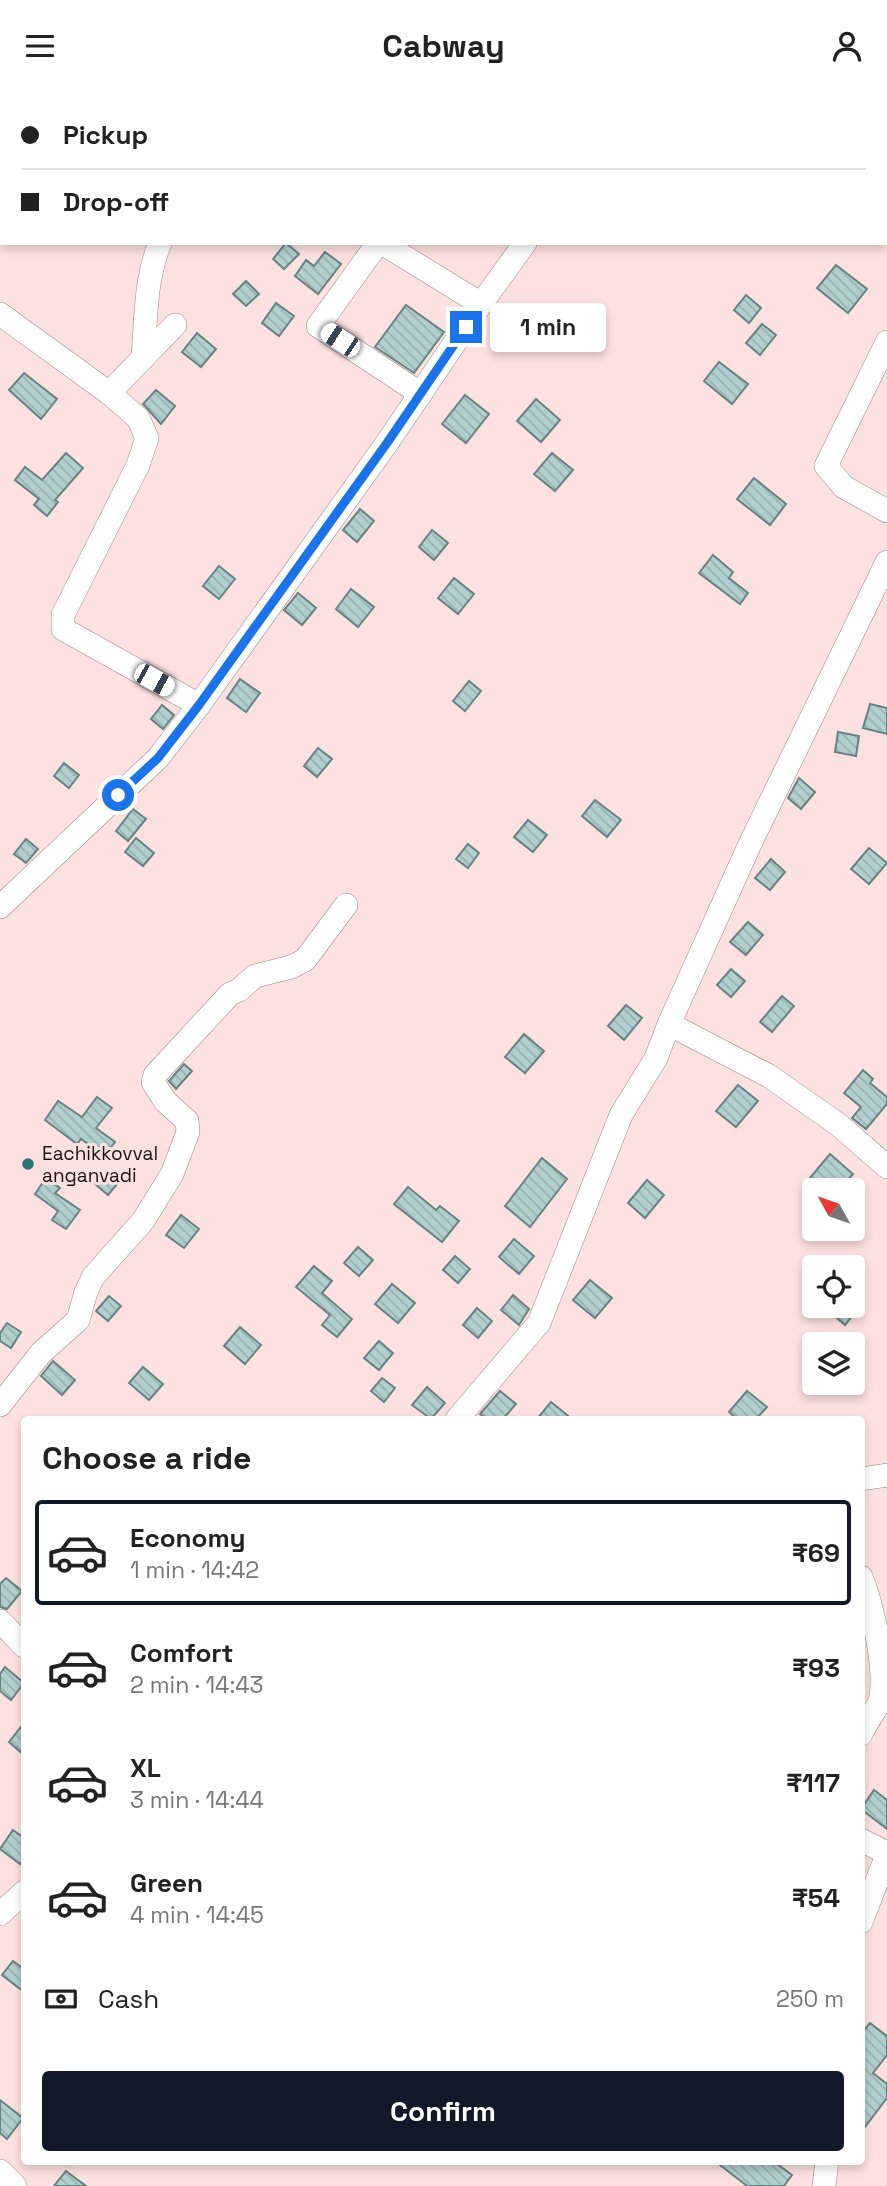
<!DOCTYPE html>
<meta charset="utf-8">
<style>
body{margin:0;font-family:"Space Grotesk",sans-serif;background:#f6f6f6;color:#222;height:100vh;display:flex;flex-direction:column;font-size:26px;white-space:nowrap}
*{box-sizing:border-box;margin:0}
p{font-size:23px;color:#767676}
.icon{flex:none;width:38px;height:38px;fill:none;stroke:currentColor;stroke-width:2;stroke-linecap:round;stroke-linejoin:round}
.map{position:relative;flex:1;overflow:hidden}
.details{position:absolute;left:21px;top:1325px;width:844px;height:749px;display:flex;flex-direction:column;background:#fff;border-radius:7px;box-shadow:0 4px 10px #0003}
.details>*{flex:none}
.guide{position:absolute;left:0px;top:0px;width:887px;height:154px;box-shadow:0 4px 10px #0003;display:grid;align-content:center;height:154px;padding:0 21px;background:#fff}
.needle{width:46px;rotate:310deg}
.tools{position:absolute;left:802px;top:1087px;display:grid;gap:14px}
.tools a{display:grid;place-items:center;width:63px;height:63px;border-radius:7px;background:#fff;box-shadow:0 4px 10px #0003;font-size:35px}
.end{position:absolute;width:32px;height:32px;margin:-16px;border:9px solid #1a73e8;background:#fff;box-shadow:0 0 0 4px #fff}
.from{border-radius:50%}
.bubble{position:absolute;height:49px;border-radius:7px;background:#fff;box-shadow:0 4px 10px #0003;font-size:23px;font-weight:700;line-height:49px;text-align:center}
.car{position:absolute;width:21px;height:42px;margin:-21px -10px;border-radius:9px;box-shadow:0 0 5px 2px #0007;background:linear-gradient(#fff 24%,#345 0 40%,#fff 0 76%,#345 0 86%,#fff 0)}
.guide b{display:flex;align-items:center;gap:24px;height:66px;font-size:26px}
.guide b+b{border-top:2px solid #e0e0e0}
.guide i{width:18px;height:18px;background:#222}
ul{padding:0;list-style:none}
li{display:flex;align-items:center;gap:21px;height:105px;margin:0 14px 10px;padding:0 7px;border:4px solid transparent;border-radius:7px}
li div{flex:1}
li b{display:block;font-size:26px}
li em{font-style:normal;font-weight:700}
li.on{border-color:#111827}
li>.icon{width:63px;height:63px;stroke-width:1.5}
h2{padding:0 21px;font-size:32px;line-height:84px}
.pay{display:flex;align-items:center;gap:18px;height:77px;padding:0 21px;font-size:26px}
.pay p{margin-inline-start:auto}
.primary-button{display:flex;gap:14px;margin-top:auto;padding:14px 21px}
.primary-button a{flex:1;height:80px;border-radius:7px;background:#111827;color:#fff;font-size:28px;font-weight:700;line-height:80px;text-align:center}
header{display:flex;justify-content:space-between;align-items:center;height:91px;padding:0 21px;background:#fff;font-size:32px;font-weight:700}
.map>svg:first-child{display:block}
.building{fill:url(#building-back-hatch);stroke:#688383;stroke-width:2}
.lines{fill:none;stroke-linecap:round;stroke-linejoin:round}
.minor-casing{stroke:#9d8383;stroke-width:24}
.minor{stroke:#fff;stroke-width:23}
.route{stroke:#1a73e8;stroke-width:9}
.poi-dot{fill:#2b7577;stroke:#fde1e0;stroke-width:2.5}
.labels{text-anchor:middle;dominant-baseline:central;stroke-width:6;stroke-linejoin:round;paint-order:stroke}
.poi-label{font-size:19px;fill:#1c1212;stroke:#fde1e0;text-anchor:start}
</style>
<header><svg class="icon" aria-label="menu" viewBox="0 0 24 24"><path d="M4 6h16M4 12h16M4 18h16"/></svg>Cabway<svg class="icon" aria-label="person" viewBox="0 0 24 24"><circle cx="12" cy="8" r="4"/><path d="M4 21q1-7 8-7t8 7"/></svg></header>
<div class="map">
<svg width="887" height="2095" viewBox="0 0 887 2095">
<defs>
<pattern id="building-back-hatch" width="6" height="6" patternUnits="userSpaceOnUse" patternTransform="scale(1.75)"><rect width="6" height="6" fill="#b2cfcf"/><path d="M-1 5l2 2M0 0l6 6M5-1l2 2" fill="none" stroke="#98b1b1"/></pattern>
</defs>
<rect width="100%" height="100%" fill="#fde1e0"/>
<g class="building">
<path d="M286 152 299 163 284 178 273 168Z"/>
<path d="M325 161 341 173 318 203 295 185 306 169 314 175Z"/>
<path d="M836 174 867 198 848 222 817 197Z"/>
<path d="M246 190 259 203 246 215 233 203Z"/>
<path d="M746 204 761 217 749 232 734 219Z"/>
<path d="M276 212 294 225 279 245 262 232Z"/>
<path d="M406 214 444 241 414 282 375 256Z"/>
<path d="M762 233 776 244 760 264 746 252Z"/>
<path d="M197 242 216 258 201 276 182 261Z"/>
<path d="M719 271 748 293 732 313 704 290Z"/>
<path d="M24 282 57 308 41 328 9 299Z"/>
<path d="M156 299 175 315 161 333 143 313Z"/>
<path d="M465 304 489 323 466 352 442 333Z"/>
<path d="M536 308 560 329 541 351 517 330Z"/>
<path d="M66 362 83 377 55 409 58 411 47 425 34 414 39 408 15 389 25 376 42 389Z"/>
<path d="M552 362 573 379 555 400 534 383Z"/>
<path d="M754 387 786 413 770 434 737 408Z"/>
<path d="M360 418 374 430 357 451 343 439Z"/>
<path d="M432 439 448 452 434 469 419 456Z"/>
<path d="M713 464 733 481 729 487 748 502 740 513 699 482Z"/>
<path d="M219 475 235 488 219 508 203 495Z"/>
<path d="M454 487 474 503 458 523 438 507Z"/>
<path d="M351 498 374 516 358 536 336 518Z"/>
<path d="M298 502 316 517 302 534 284 519Z"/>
<path d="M240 588 260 602 246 621 227 607Z"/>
<path d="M469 590 481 600 465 620 453 610Z"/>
<path d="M870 613 887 617V643L863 637Z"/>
<path d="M162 614 174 624 163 638 151 628Z"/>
<path d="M838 641 859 645 856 665 835 661Z"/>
<path d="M318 657 332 668 317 686 304 675Z"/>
<path d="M64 672 79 684 69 697 54 685Z"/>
<path d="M799 687 815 701 801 718 788 707Z"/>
<path d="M595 709 621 729 607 746 582 725Z"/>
<path d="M133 718 146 728 128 750 116 740Z"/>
<path d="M528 729 547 744 533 761 514 746Z"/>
<path d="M136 747 154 762 143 775 125 761Z"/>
<path d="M26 748 38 758 26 772 14 763Z"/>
<path d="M468 753 479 762 468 777 456 768Z"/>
<path d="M869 757 887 772 869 793 851 778Z"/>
<path d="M771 768 785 781 770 799 755 787Z"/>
<path d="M748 831 763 844 746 864 730 851Z"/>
<path d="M731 878 745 890 731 906 717 894Z"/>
<path d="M782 905 794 915 772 941 760 931Z"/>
<path d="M626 914 642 927 624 949 608 935Z"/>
<path d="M524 943 544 960 525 982 505 966Z"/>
<path d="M184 973 192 980 176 998 169 990Z"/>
<path d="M863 979 873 988 870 992 887 1006V1013L866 1038 852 1027 861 1016 844 1002Z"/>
<path d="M738 994 758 1010 736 1036 716 1020Z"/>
<path d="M97 1006 112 1017 96 1037 115 1051 104 1065 81 1048 77 1053 45 1029 58 1010 82 1026Z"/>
<path d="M830 1063 853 1083 839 1099H823L809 1088Z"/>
<path d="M542 1067 567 1088 530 1136 505 1115Z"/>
<path d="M104 1081 118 1092 108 1104 95 1093Z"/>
<path d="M46 1087 60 1097 55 1102 80 1119 66 1138 52 1129 58 1120 35 1103Z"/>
<path d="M647 1089 664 1104 645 1127 628 1112Z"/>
<path d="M408 1096 436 1119 440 1115 459 1130 442 1151 394 1113Z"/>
<path d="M181 1124 199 1138 184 1157 166 1144Z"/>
<path d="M514 1148 534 1165 519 1183 499 1166Z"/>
<path d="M358 1156 373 1169 359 1185 344 1172Z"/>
<path d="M455 1165 470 1178 458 1192 443 1179Z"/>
<path d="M314 1175 332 1190 322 1202 352 1228 337 1246 322 1234 330 1224 296 1196Z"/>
<path d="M590 1189 612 1207 595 1227 573 1209Z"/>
<path d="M392 1193 415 1212 398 1232 375 1213Z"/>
<path d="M513 1204 529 1218 519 1234 501 1219Z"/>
<path d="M109 1205 121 1215 108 1230 96 1220Z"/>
<path d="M822 1214H861L845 1234Z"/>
<path d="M477 1217 492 1230 478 1247 463 1234Z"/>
<path d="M7 1232 21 1241 11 1257 0 1250V1242Z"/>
<path d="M240 1236 261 1254 245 1273 224 1255Z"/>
<path d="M379 1250 393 1262 379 1279 364 1267Z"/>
<path d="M53 1270 75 1289 62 1304 41 1285Z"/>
<path d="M143 1276 163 1293 149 1309 129 1292Z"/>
<path d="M382 1287 395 1297 384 1311 371 1300Z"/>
<path d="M427 1296 445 1312 431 1328 412 1314Z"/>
<path d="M500 1300 516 1313 503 1328H486L480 1323Z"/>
<path d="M747 1300 767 1316 756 1328H737L729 1321Z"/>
<path d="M551 1311 572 1328H537Z"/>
<path d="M6 1487 22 1500 7 1518 0 1516V1493Z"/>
<path d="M5 1576 24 1592 11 1609 0 1600V1583Z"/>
<path d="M24 1632V1664L9 1651Z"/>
<path d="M874 1699 887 1709V1738L861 1718Z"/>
<path d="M13 1739 24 1747V1767L20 1773 0 1758Z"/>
<path d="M13 1870 24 1878V1901L2 1884Z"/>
<path d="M870 1932 887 1945V1964L873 1982 887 1993V2007L861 2041V1943Z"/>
<path d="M0 2009 23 2027 7 2048 0 2042Z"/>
<path d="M715 2070H773L792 2084 784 2095H747Z"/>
<path d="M66 2080 86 2095H54Z"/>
</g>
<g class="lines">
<g class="minor-casing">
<g id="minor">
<path d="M629 0 638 2"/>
<path d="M54 2 59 0"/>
<path d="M795 2 796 0"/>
<path d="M0 42 2 40"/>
<path d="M378 152 318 235 421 303"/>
<path d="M382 152 481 213"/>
<path d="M0 223 109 302 138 327 147 347 138 374 63 524V538L199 614"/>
<path d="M887 251 826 375 844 396 887 420"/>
<path d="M143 267C146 229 145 188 160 152"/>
<path d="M109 302 175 234"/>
<path d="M0 816 158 667 199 614 387 352 481 213 525 152"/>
<path d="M669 933 769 985 839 1034 887 1076"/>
<path d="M0 1314 41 1262 78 1229 86 1201 93 1186 143 1130 172 1083 188 1041 187 1030 165 1010 153 991 155 984 230 903 239 899 255 885 291 876 305 869 346 814"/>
<path d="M457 1328 539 1232 621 1024 656 967 669 933 750 753 887 471"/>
<path d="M861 1388 887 1384"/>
<path d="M861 1486C873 1515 887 1581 880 1610 875 1621 866 1631 861 1643"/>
<path d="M0 1530 24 1555"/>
<path d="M861 1749 887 1762"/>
<path d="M0 1823 24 1801"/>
<path d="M861 1831 887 1764"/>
<path d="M0 2080 15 2095"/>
<path d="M824 2095 827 2070"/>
</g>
</g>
<use href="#minor" class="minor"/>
</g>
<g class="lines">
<path class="route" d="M118 704 158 667 199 614 387 352 466 236"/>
</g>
<circle class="poi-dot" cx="28" cy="1073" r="7"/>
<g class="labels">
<g class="poi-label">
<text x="42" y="1062">Eachikkovval<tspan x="42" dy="22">anganvadi</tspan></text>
</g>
</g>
</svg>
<div class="tools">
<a><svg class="needle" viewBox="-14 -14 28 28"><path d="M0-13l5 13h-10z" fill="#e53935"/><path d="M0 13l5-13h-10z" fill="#767676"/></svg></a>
<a><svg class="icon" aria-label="locate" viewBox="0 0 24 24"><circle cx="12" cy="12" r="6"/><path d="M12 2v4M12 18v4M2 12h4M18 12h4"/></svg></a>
<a><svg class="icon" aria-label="layers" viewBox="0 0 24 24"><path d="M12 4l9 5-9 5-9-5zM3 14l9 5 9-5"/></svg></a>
</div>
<i class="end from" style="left:118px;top:704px"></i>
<i class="end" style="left:466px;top:236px"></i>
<div class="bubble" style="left:490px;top:212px;width:116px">1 min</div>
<i class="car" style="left:340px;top:249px;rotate:303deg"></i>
<i class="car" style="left:154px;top:589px;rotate:119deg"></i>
<div class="guide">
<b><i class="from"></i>Pickup</b>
<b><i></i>Drop-off</b>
</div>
<section class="details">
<h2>Choose a ride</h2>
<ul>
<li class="on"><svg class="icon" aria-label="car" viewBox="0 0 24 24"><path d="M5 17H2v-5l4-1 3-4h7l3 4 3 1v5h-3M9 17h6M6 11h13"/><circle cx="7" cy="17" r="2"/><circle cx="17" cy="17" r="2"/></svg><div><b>Economy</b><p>1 min · 14:42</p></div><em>₹69</em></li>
<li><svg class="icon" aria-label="car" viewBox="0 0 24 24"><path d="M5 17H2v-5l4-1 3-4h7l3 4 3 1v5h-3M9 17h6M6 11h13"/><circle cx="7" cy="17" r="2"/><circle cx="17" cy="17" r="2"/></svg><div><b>Comfort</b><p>2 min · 14:43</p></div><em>₹93</em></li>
<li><svg class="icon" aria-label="car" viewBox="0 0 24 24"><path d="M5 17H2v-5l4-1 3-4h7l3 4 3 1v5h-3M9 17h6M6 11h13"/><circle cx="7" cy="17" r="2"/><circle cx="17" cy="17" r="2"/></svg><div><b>XL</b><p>3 min · 14:44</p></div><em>₹117</em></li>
<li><svg class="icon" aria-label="car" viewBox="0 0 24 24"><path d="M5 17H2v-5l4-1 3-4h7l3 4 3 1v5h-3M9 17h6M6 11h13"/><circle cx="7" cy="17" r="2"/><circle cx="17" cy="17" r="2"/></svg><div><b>Green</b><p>4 min · 14:45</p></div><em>₹54</em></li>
</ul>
<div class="pay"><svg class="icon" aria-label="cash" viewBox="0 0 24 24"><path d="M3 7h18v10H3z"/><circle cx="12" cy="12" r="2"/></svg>Cash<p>250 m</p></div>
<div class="primary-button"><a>Confirm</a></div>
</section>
</div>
